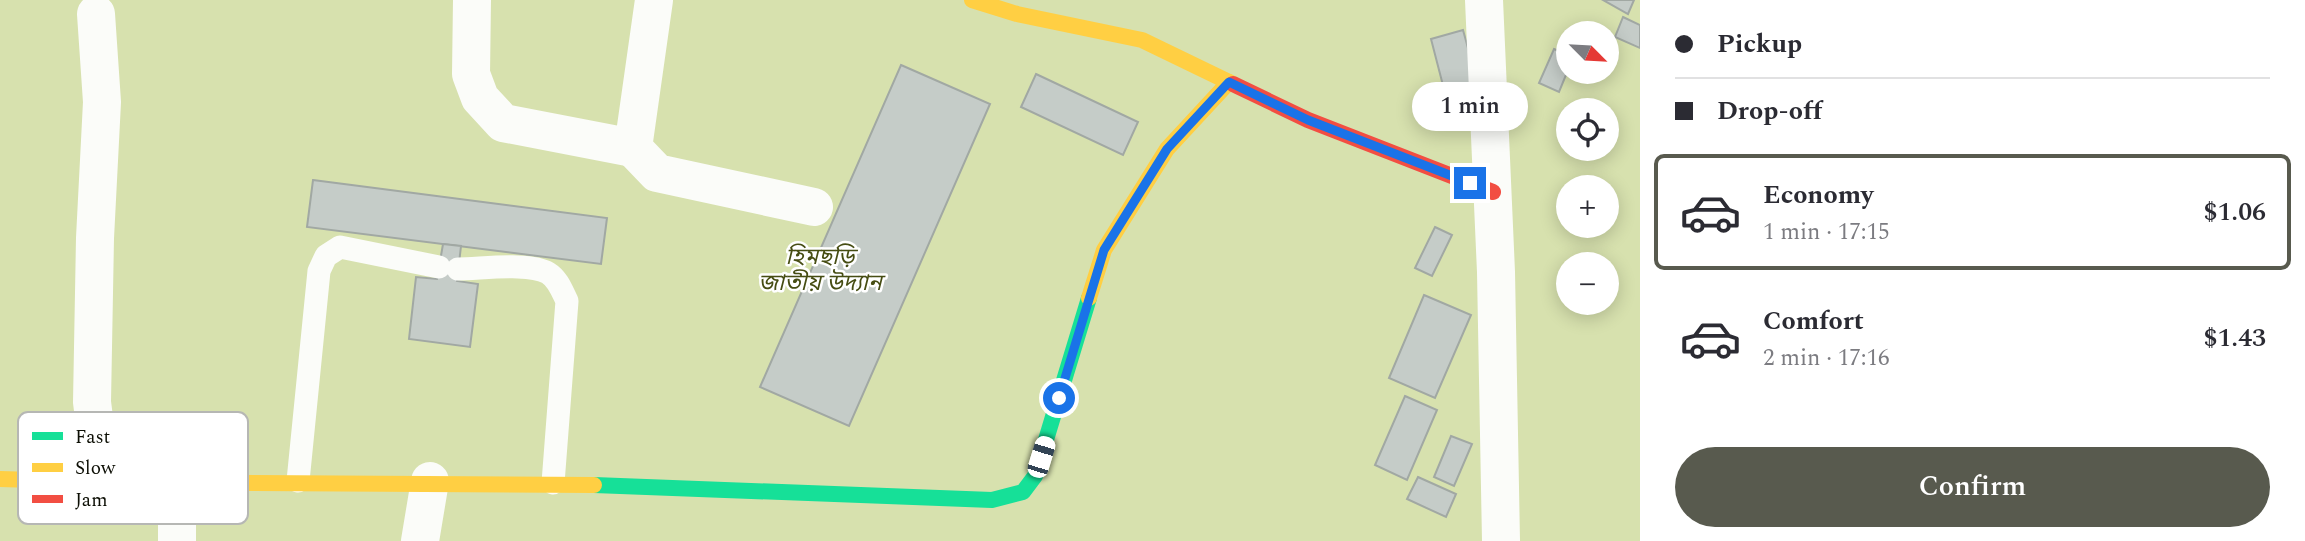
<!DOCTYPE html>
<meta charset="utf-8">
<style>
body{margin:0;font-family:Spectral,"Noto Sans Bengali",serif;background:#f2f2f3;color:#2b2b33;height:100vh;display:flex;flex-direction:column;font-size:26px;white-space:nowrap}
*{box-sizing:border-box;margin:0}
p{font-size:23px;color:#7c7c81}
.icon{flex:none;width:38px;height:38px;fill:none;stroke:currentColor;stroke-width:2;stroke-linecap:round;stroke-linejoin:round}
.map{position:relative;flex:1;overflow:hidden}
.side{display:flex;flex-direction:column;background:#fff;width:665px}
.side>*{flex:none}
.banner{display:grid;align-content:center;height:154px;padding:0 35px;background:#fff}
.needle{width:46px;rotate:114deg}
.fabs{position:absolute;left:1556px;top:21px;display:grid;gap:14px}
.fabs a{display:grid;place-items:center;width:63px;height:63px;border-radius:50%;background:#fff;box-shadow:0 4px 18px #0003;font-size:35px}
.end{position:absolute;width:32px;height:32px;margin:-16px;border:9px solid #1a73e8;background:#fff;box-shadow:0 0 0 4px #fff}
.from{border-radius:50%}
.bubble{position:absolute;height:49px;border-radius:24px;background:#fff;box-shadow:0 4px 18px #0003;font-size:23px;font-weight:600;line-height:49px;text-align:center}
.car{position:absolute;width:21px;height:42px;margin:-21px -10px;border-radius:9px;box-shadow:0 0 5px 2px #0007;background:linear-gradient(#fff 24%,#345 0 40%,#fff 0 76%,#345 0 86%,#fff 0)}
.banner b{display:flex;align-items:center;gap:24px;height:66px;font-size:26px}
.banner b+b{border-top:2px solid #e1e1e2}
.banner i{width:18px;height:18px;background:#2b2b33}
ul{padding:0;list-style:none}
li{display:flex;align-items:center;gap:21px;height:116px;margin:0 14px 10px;padding:0 21px;border:4px solid transparent;border-radius:10px}
li div{flex:1}
li b{display:block;font-size:26px}
li em{font-style:normal;font-weight:600}
li.current{border-color:#585a4e}
li>.icon{width:63px;height:63px;stroke-width:1.5}
.button{display:flex;gap:14px;margin-top:auto;padding:14px 35px}
.button a{flex:1;height:80px;border-radius:42px;background:#585a4e;color:#fff;font-size:28px;font-weight:600;line-height:80px;text-align:center}
main{display:flex;flex:1;min-height:0}
.map>svg:first-child{display:block}
.green{fill:#d7e1ae;fill-rule:evenodd}
.building{fill:#c5ccc8;stroke:#a1a8a3;stroke-width:2}
.lines{fill:none;stroke-linecap:round;stroke-linejoin:round}
.lane{stroke:#fbfcf9;stroke-width:23}
.street{stroke:#fbfcf9;stroke-width:38}
.fast{stroke:#16e098;stroke-width:16}
.slow{stroke:#ffcf43;stroke-width:16}
.jam{stroke:#f24e42;stroke-width:16}
.route{stroke:#1a73e8;stroke-width:9}
.labels{text-anchor:middle;dominant-baseline:central;stroke-width:5;stroke-linejoin:round;paint-order:stroke}
.park-label{font-size:23px;font-style:italic;fill:#464d13;stroke:#fff}
.key{fill:#fff;stroke:#b6b7b4;stroke-width:2}
.key-label{font-size:19px;fill:#0c0e04}
</style>
<main>
<div class="map">
<svg width="1640" height="541" viewBox="0 0 1640 541">
<rect width="100%" height="100%" fill="#e4e8d6"/>
<path class="green" d="M0 0H1640V541H0ZM1568 33H1606V72H1568ZM1568 110H1606V149H1568ZM1568 187H1606V226H1568ZM1568 264H1606V303H1568Z"/>
<g class="building">
<path d="M1603 0H1634L1628 14Z"/>
<path d="M1623 17 1640 25V48L1615 37Z"/>
<path d="M1463 30 1479 88 1446 97 1431 39Z"/>
<path d="M1554 49 1568 55V70L1559 92 1539 83Z"/>
<path d="M901 65 990 104 849 426 760 387Z"/>
<path d="M1036 74 1138 122 1123 155 1021 107Z"/>
<path d="M313 180 607 218 601 264 307 227Z"/>
<path d="M1435 227 1452 235 1432 276 1415 268Z"/>
<path d="M443 244 461 246 457 281 478 284 470 347 409 339 416 277 437 279Z"/>
<path d="M1424 295 1471 315 1435 398 1389 378Z"/>
<path d="M1405 396 1437 410 1407 480 1375 465Z"/>
<path d="M1451 436 1472 444 1454 486 1434 477Z"/>
<path d="M1418 477 1456 494 1446 517 1407 499Z"/>
</g>
<g class="lines">
<g class="lane">
<path d="M458 269C481 269 530 262 548 273 558 279 562 291 567 301L553 483"/>
<path d="M298 481 319 271 326 256 340 247 439 267"/>
</g>
<g class="street">
<path d="M472 0 471 74 480 98 503 123 633 148"/>
<path d="M654 0 633 148 657 173 814 207"/>
<path d="M1484 0 1496 272 1501 541"/>
<path d="M96 14 102 102 95 238 92 402 102 482"/>
<path d="M177 481V541"/>
<path d="M420 541 430 481"/>
</g>
<path class="fast" d="M594 485 992 500 1023 492 1035 476 1089 298"/>
<g class="slow">
<path d="M972 0 1017 14 1142 40 1233 84"/>
<path d="M1089 298 1104 250 1167 149 1229 82"/>
<path d="M0 479 102 482 594 485"/>
</g>
<path class="jam" d="M1233 84 1308 120 1493 192"/>
</g>
<g class="lines">
<path class="route" d="M1059 398 1104 250 1167 149 1229 82 1308 120 1470 183"/>
</g>
<g class="labels">
<g class="park-label">
<text x="820" y="257">হিমছড়ি<tspan x="820" dy="26">জাতীয় উদ্যান</tspan></text>
</g>
</g>
<rect x="18" y="412" width="230" height="112" rx="10" class="key"/>
<rect x="32" y="432" width="31" height="8" fill="#16e098"/>
<rect x="32" y="463" width="31" height="9" fill="#ffcf43"/>
<rect x="32" y="495" width="31" height="8" fill="#f24e42"/>
<g class="key-label">
<text x="75" y="443">Fast</text>
<text x="75" y="474">Slow</text>
<text x="75" y="506">Jam</text>
</g>
</svg>
<div class="fabs">
<a><svg class="needle" viewBox="-14 -14 28 28"><path d="M0-13l5 13h-10z" fill="#e53935"/><path d="M0 13l5-13h-10z" fill="#7c7c81"/></svg></a>
<a><svg class="icon" aria-label="locate" viewBox="0 0 24 24"><circle cx="12" cy="12" r="6"/><path d="M12 2v4M12 18v4M2 12h4M18 12h4"/></svg></a>
<a>+</a>
<a>−</a>
</div>
<i class="end from" style="left:1059px;top:398px"></i>
<i class="end" style="left:1470px;top:183px"></i>
<div class="bubble" style="left:1412px;top:82px;width:116px">1 min</div>
<i class="car" style="left:1041px;top:457px;rotate:17deg"></i>
</div>
<section class="side">
<div class="banner">
<b><i class="from"></i>Pickup</b>
<b><i></i>Drop-off</b>
</div>
<ul>
<li class="current"><svg class="icon" aria-label="car" viewBox="0 0 24 24"><path d="M5 17H2v-5l4-1 3-4h7l3 4 3 1v5h-3M9 17h6M6 11h13"/><circle cx="7" cy="17" r="2"/><circle cx="17" cy="17" r="2"/></svg><div><b>Economy</b><p>1 min · 17:15</p></div><em>$1.06</em></li>
<li><svg class="icon" aria-label="car" viewBox="0 0 24 24"><path d="M5 17H2v-5l4-1 3-4h7l3 4 3 1v5h-3M9 17h6M6 11h13"/><circle cx="7" cy="17" r="2"/><circle cx="17" cy="17" r="2"/></svg><div><b>Comfort</b><p>2 min · 17:16</p></div><em>$1.43</em></li>
</ul>
<div class="button"><a>Confirm</a></div>
</section>
</main>
